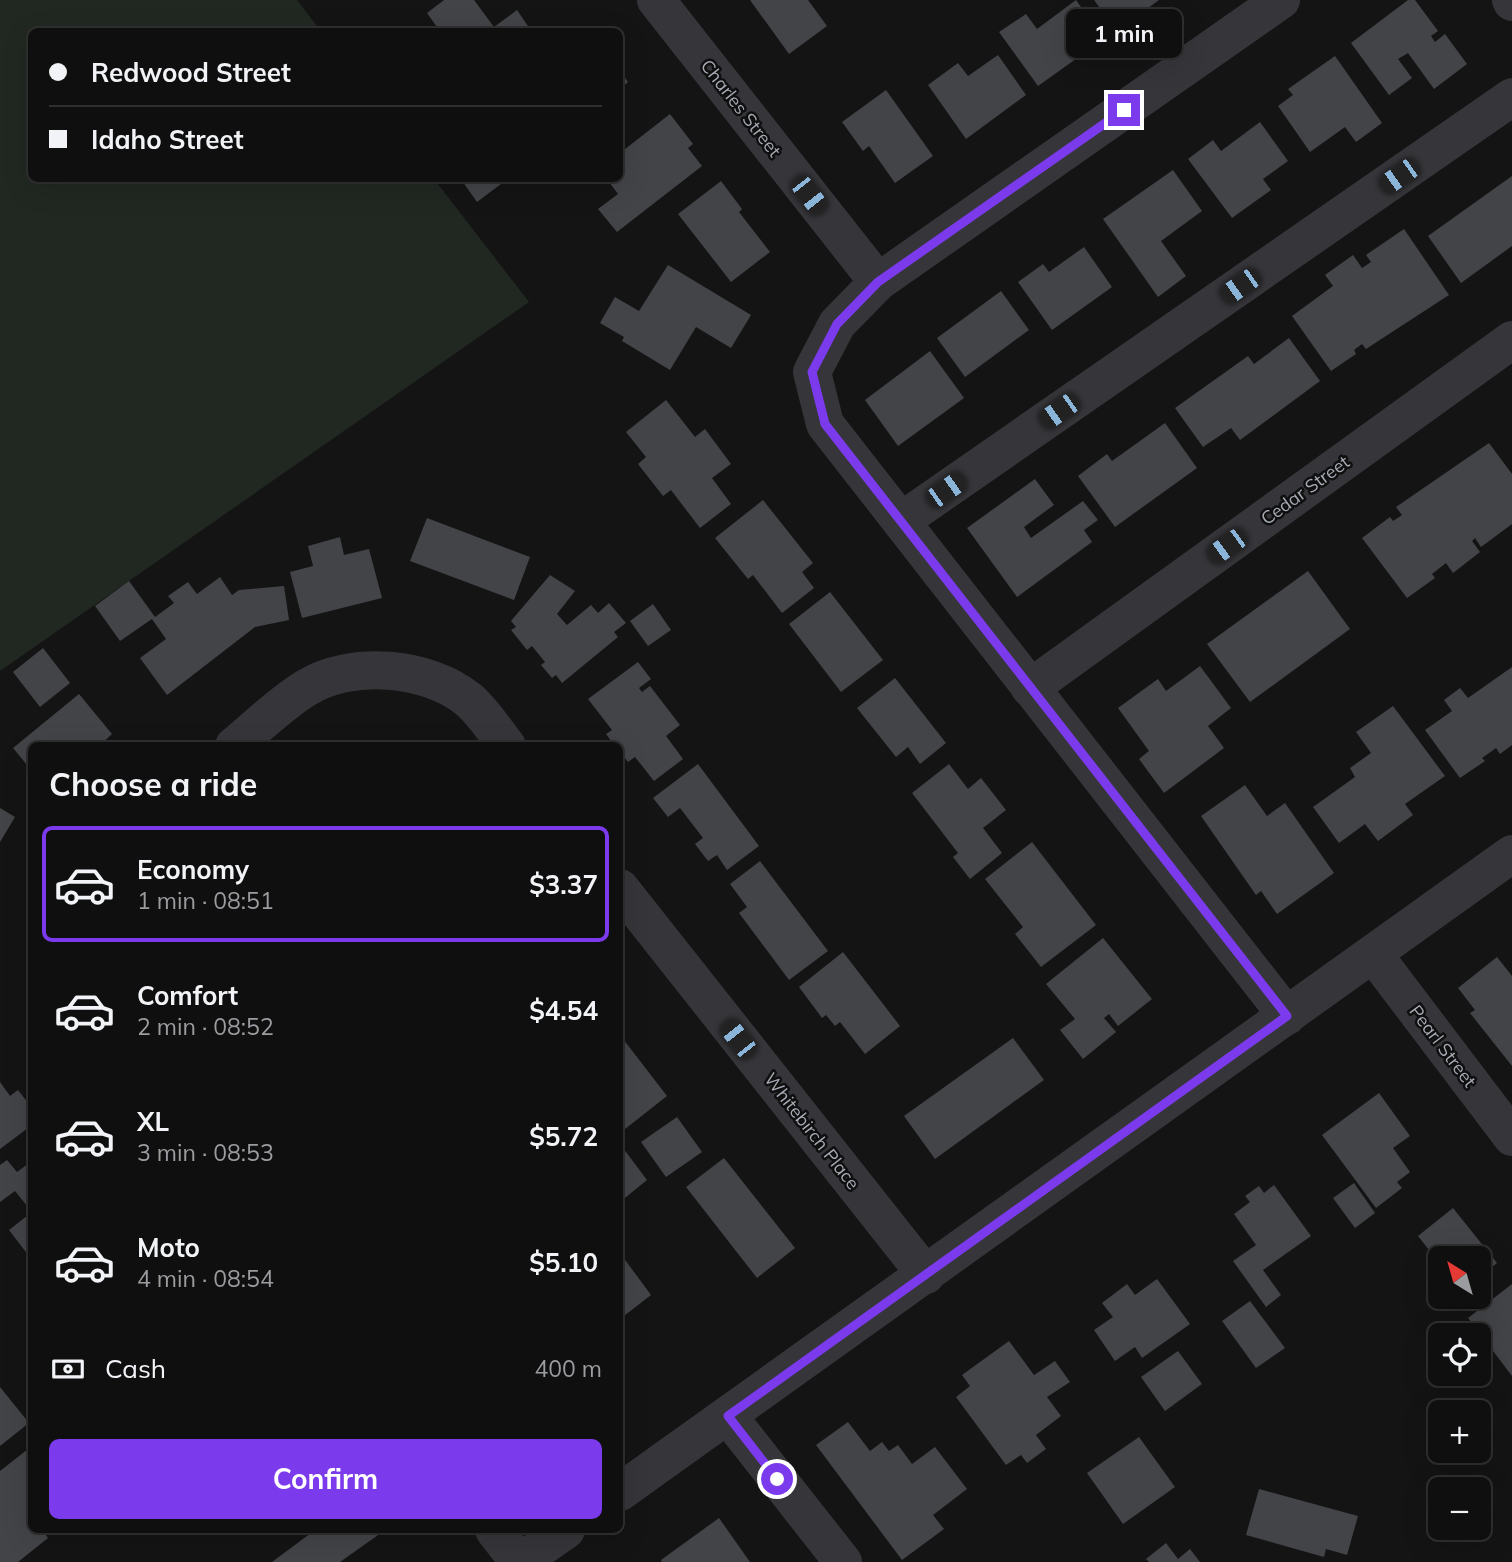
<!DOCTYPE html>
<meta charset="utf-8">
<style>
body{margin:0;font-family:Mulish,sans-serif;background:#181819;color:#f1f3f6;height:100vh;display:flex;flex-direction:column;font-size:26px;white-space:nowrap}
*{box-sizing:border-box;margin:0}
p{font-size:23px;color:#9b9c9f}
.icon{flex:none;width:38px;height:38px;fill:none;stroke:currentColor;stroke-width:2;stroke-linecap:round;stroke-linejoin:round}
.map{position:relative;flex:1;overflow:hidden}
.drawer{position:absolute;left:28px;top:742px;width:595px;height:791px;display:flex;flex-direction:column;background:#0f0f10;border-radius:10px;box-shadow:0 7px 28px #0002,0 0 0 2px #2f2f30}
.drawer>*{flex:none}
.banner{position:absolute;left:28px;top:28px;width:595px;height:154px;border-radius:10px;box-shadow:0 7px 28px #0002,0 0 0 2px #2f2f30;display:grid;align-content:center;height:154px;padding:0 21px;background:#0f0f10}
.needle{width:46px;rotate:323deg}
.fabs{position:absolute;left:1428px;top:1246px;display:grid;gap:14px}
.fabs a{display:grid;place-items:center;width:63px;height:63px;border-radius:10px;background:#0f0f10;box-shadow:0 7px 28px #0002,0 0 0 2px #2f2f30;font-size:35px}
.end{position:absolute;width:32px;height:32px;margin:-16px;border:9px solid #7c3aed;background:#fff;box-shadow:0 0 0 4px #fff}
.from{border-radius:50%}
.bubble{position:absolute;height:49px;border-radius:10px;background:#0f0f10;box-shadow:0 7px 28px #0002,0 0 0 2px #2f2f30;font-size:23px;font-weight:700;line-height:49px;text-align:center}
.car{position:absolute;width:21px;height:42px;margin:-21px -10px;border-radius:9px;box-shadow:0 0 5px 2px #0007;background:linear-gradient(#222 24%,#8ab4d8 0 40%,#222 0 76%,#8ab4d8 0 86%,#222 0)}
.banner b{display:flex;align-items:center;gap:24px;height:66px;font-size:26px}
.banner b+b{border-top:2px solid #2f2f30}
.banner i{width:18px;height:18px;background:#f1f3f6}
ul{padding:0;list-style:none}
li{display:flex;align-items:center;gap:21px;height:116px;margin:0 14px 10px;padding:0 7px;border:4px solid transparent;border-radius:10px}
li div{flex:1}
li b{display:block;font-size:26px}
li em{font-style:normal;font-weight:700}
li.selected{border-color:#7c3aed}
li>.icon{width:63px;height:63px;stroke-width:1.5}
h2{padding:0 21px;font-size:32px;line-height:84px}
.pay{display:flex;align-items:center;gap:18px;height:77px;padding:0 21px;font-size:26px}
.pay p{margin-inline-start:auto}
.cta{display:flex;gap:14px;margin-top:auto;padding:14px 21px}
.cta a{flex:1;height:80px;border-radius:10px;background:#7c3aed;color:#fff;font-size:28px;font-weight:700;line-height:80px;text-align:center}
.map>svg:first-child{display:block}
.green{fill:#212822}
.building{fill:#434448}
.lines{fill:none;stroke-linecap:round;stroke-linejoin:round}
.minor{stroke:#36363a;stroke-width:38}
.route{stroke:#7c3aed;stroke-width:9}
.labels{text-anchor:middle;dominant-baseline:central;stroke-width:5;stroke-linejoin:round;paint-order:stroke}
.street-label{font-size:18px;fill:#a7abb4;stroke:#0f0f10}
</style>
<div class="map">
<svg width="1512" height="1562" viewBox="0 0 1512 1562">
<rect width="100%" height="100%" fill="#141415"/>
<path class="green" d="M0 0H297L321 31 32 32V178L434 179 529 302 0 671Z"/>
<g class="building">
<path d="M444 0H474L494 27 517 10 532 32H448L444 27 439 30 427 13Z"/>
<path d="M750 0H808L827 26 789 54Z"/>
<path d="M1076 0 1104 39 1038 86 999 32 1026 14 1037 29Z"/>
<path d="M1094 0H1159L1117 31Z"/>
<path d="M1408 0H1415L1438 31 1431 36 1435 42 1445 34 1467 64 1434 89 1408 53 1398 59 1412 78 1389 95 1351 43Z"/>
<path d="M998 55 1026 95 966 139 928 85 958 63 968 76Z"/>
<path d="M1335 56 1382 123 1356 142 1345 127 1310 152 1278 106 1293 95 1288 89Z"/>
<path d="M620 71 628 82 620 89Z"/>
<path d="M886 90 933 156 895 183 869 146 863 151 842 122Z"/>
<path d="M670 114 693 144 688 148 702 166 617 232 598 209 618 194 606 178H620V153Z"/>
<path d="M1260 122 1288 161 1263 179 1271 190 1232 218 1188 159 1213 140 1221 151Z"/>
<path d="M1173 170 1202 211 1161 241 1186 276 1158 297 1103 219Z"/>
<path d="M1512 176V246L1461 283 1428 236Z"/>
<path d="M460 178H509L477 202Z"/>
<path d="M721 181 742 209 739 212 770 252 731 282 678 214Z"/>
<path d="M1404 229 1449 295 1366 349 1362 344 1354 350 1356 354 1331 371 1292 316 1333 286 1325 275 1353 255 1362 268 1371 262 1366 255Z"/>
<path d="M1084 247 1112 287 1052 330 1018 282 1043 264 1049 272Z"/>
<path d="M668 265 751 315 731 348 696 327 670 370 622 341 624 337 600 323 615 297 639 311Z"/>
<path d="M1001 291 1029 330 965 377 937 338Z"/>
<path d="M1289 338 1320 381 1240 440 1231 428 1203 447 1175 408 1248 356 1254 364Z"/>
<path d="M930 351 964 398 898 446 865 400Z"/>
<path d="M666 400 695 437 705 429 731 464 712 478 731 504 700 528 671 490 663 496 638 464 646 457 626 432Z"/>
<path d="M1165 423 1197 468 1115 527 1078 476 1107 454 1112 461Z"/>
<path d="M1489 443 1512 474V524L1481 547 1475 538 1472 541 1480 552 1453 573 1446 563 1432 574 1435 578 1407 598 1362 538 1390 517 1393 521 1402 515 1396 507Z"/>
<path d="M1035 479 1054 505 1024 527 1031 538 1083 501 1098 520 1084 530 1092 542 1017 597 967 528Z"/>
<path d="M763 500 813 563 802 572 814 588 782 613 753 575 748 579 715 538Z"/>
<path d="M427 518 530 557 514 600 410 561Z"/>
<path d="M340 537 344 555 369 549 382 598 302 618 290 572 313 566 308 546Z"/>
<path d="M1308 571 1350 629 1250 702 1207 644Z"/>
<path d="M550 575 575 591 557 614 567 625 591 605 598 613 609 603 626 623 614 632 618 637 562 683 556 675 552 678 541 665 545 662 532 646 527 650 511 630 516 627 511 621Z"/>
<path d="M220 577 232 595 239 590 284 586 289 620 255 627 167 695 140 658 166 639 152 619 120 641 95 606 129 581 155 617 174 603 168 596 188 582 197 594Z"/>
<path d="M830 592 883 660 841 692 789 624Z"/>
<path d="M653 604 671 630 648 646 630 621Z"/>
<path d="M43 648 70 683 40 707 13 672Z"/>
<path d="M638 662 651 679 639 688 642 692 650 686 680 725 666 736 683 759 654 781 635 757 628 762 620 752V746H615L606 734 612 730 588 699Z"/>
<path d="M1200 666 1231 708 1208 726 1224 748 1164 793 1139 759 1149 751 1118 708 1158 679 1166 691Z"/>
<path d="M1512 667V745L1500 754 1496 748 1482 758 1485 761 1460 778 1425 730 1452 711 1444 700 1460 688 1468 698Z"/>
<path d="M895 678 946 743 920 764 908 747 896 757 857 708Z"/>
<path d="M79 694 112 734 99 746H32V771L13 748Z"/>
<path d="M1393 706 1445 776 1405 804 1413 815 1378 841 1365 824 1339 843 1313 807 1355 777 1350 768 1371 753 1356 732Z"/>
<path d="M698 764 759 846 727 870 717 855 708 861 695 844 703 838 680 808 668 817 653 798Z"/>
<path d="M949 764 968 789 981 778 1006 810 983 828 1002 853 970 879 953 857 958 853 912 793Z"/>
<path d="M1245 785 1267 816 1285 803 1334 873 1277 914 1261 891 1256 895 1201 816Z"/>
<path d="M0 808 15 817 0 842Z"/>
<path d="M1032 842 1096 925 1041 967 1015 934 1023 927 985 879Z"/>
<path d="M760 861 828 951 789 980 739 913 747 907 730 884Z"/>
<path d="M1103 938 1152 999 1118 1026 1109 1014 1104 1018 1116 1032 1083 1059 1060 1030 1075 1019 1046 984Z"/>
<path d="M843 952 900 1026 865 1054 840 1022 835 1026 826 1015 822 1018 799 987Z"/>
<path d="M1497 957 1512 976V1066L1470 1013 1475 1010 1458 988Z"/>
<path d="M620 1035 667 1096 620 1133Z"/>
<path d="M1013 1038 1044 1080 935 1159 904 1116Z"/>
<path d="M0 1082 10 1096 18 1090 32 1108V1125L0 1149Z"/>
<path d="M1379 1093 1410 1136 1393 1148 1410 1172 1397 1182 1402 1188 1376 1208 1322 1135Z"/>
<path d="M677 1117 702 1152 666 1177 641 1142Z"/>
<path d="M620 1144 647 1180 620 1202Z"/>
<path d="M724 1158 795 1248 757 1278 686 1187Z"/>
<path d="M7 1160 17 1172 32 1161V1212L15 1191 0 1202V1165Z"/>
<path d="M1354 1183 1375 1213 1355 1228 1333 1198Z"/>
<path d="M1274 1185 1311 1236 1263 1270 1281 1295 1266 1307 1233 1261 1256 1245 1234 1214 1250 1202 1245 1196 1259 1186 1264 1193Z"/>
<path d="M1453 1208 1497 1263 1479 1277V1258H1440V1264L1418 1236Z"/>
<path d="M32 1212V1260L9 1230Z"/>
<path d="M620 1253 651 1295 620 1319Z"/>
<path d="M1157 1279 1190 1324 1142 1358 1135 1347 1115 1361 1094 1330 1113 1317 1102 1303 1127 1284 1135 1295Z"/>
<path d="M1512 1284V1376L1468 1318Z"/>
<path d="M1250 1301 1285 1348 1256 1368 1222 1321Z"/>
<path d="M1009 1341 1034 1375 1055 1361 1070 1382 1047 1397 1061 1416 1036 1435 1046 1449 1027 1463 1021 1455 1006 1465 956 1397 970 1386 962 1375Z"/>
<path d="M1178 1351 1202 1384 1165 1411 1141 1377Z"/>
<path d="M0 1387 29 1423 0 1446Z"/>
<path d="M848 1422 870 1451 882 1442 889 1451 898 1445 912 1464 935 1447 967 1489 933 1515 944 1529 902 1560 816 1445Z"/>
<path d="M1139 1437 1175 1487 1123 1524 1087 1473Z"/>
<path d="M32 1446V1530H42L48 1538 18 1562H0V1471Z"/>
<path d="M1259 1489 1358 1516 1347 1555 1326 1549 1324 1557 1246 1535Z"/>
<path d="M719 1518 750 1562H662L661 1560Z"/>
<path d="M315 1530H378L381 1533 340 1562H272Z"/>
<path d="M1166 1543 1178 1559 1190 1549 1200 1562H1149L1146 1559Z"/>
</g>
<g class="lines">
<g class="minor">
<path d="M656 0 878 282"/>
<path d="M1281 0 878 282 837 324 812 372 825 424 1287 1016"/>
<path d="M1511 0 1512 2"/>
<path d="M901 521 1512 97"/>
<path d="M1030 688 1512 340"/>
<path d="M234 746C257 727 280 704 306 688 350 660 428 666 469 700 483 712 495 731 507 746"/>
<path d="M620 888 926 1275"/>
<path d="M1374 955 1512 1137"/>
<path d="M728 1416 843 1562"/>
<path d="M620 1492 1512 854"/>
<path d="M494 1530 519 1562"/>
<path d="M520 1562 566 1530"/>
</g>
</g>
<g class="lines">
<path class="route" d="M777 1479 728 1416 1287 1016 825 424 812 372 837 324 878 282 1124 110"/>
</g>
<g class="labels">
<g class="street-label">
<text transform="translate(741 108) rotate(52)">Charles Street</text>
<text transform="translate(1305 490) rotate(-36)">Cedar Street</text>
<text transform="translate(1443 1046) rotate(53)">Pearl Street</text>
<text transform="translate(812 1131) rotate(52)">Whitebirch Place</text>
</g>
</g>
</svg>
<div class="fabs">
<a><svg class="needle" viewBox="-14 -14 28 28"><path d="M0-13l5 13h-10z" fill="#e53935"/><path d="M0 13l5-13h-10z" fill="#9b9c9f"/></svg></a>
<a><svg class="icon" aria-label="locate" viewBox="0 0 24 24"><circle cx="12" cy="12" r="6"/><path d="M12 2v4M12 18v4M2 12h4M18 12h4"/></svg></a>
<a>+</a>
<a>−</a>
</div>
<i class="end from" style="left:777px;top:1479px"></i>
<i class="end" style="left:1124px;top:110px"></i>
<div class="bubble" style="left:1066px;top:9px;width:116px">1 min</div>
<i class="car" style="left:1399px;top:176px;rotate:235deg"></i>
<i class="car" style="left:809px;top:195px;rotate:142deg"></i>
<i class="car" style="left:1240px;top:286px;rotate:235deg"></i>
<i class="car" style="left:1059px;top:411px;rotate:235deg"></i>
<i class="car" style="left:946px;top:490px;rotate:55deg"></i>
<i class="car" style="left:1227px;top:546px;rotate:234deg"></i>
<i class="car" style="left:738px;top:1039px;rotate:322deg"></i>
<div class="banner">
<b><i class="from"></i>Redwood Street</b>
<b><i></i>Idaho Street</b>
</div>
<section class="drawer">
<h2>Choose a ride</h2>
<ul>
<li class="selected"><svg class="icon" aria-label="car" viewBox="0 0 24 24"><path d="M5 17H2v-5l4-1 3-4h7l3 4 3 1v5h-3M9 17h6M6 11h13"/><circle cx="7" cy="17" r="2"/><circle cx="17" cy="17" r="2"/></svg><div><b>Economy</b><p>1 min · 08:51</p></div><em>$3.37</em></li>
<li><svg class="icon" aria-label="car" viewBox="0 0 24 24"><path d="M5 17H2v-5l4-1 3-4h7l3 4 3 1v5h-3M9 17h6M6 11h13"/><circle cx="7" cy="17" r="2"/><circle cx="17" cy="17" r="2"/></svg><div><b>Comfort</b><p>2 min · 08:52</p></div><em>$4.54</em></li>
<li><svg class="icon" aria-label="car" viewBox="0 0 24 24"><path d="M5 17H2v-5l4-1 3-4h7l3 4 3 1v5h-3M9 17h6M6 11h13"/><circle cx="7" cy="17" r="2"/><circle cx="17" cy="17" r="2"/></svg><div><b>XL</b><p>3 min · 08:53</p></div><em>$5.72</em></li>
<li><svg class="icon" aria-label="car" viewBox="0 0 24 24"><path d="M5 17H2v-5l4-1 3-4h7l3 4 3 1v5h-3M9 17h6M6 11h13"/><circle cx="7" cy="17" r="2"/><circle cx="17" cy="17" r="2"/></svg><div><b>Moto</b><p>4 min · 08:54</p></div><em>$5.10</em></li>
</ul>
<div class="pay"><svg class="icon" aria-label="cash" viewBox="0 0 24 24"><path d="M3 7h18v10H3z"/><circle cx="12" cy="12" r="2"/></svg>Cash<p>400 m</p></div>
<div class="cta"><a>Confirm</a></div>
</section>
</div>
